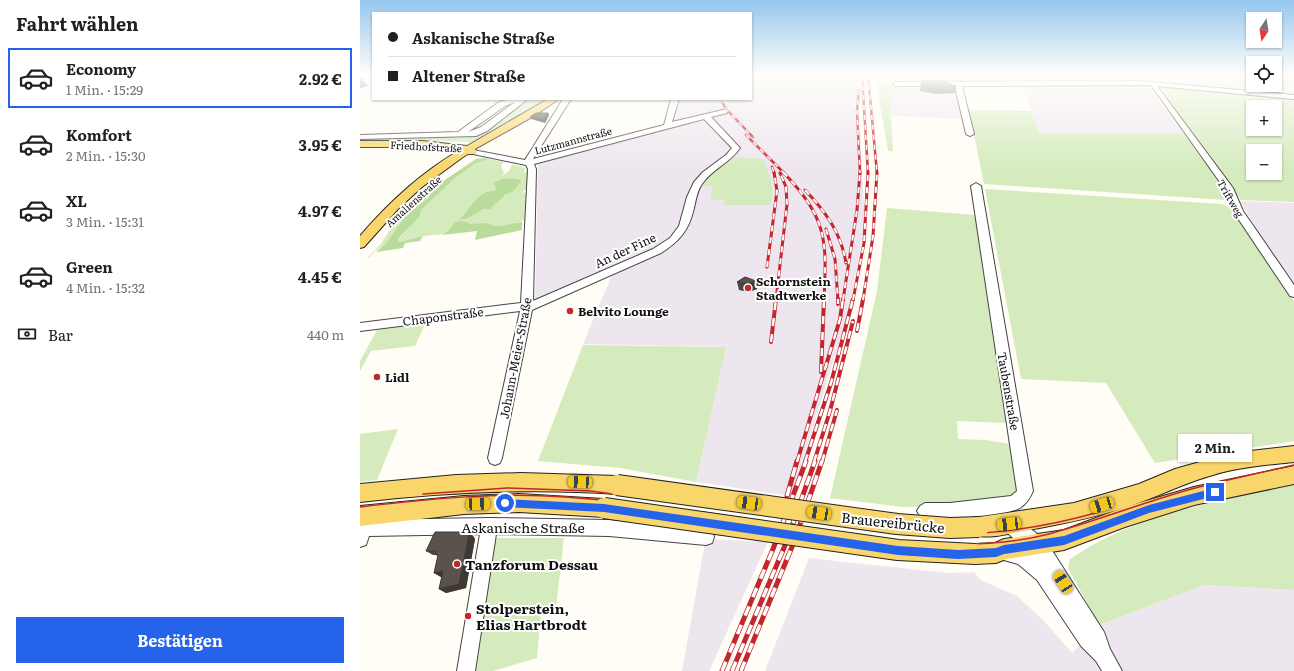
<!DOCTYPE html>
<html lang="de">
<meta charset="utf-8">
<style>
body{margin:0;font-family:Literata,serif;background:#f2f2f2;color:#202124;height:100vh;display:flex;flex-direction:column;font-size:15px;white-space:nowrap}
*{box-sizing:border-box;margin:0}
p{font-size:13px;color:#757577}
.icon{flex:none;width:22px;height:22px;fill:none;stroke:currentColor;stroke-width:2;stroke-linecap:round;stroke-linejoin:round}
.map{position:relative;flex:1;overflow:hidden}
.sheet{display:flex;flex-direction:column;background:#fff;width:360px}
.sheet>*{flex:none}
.banner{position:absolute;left:12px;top:12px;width:380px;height:88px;border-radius:0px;box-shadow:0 1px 3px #0004;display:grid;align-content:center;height:88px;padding:0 16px;background:#fff}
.needle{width:26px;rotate:192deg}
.fabs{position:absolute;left:886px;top:12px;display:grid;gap:8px}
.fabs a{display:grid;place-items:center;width:36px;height:36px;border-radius:0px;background:#fff;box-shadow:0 1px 3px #0004;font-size:20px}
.end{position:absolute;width:18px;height:18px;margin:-9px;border:5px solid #2563eb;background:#fff;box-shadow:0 0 0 2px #fff}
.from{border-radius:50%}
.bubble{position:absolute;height:28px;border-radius:0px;background:#fff;box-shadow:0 1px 3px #0004;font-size:13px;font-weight:700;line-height:28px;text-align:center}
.car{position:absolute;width:12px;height:24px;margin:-12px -6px;border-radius:5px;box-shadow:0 0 3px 1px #0007;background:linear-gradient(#f5c518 24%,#345 0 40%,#f5c518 0 76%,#345 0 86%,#f5c518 0)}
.banner b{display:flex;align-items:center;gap:14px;height:38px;font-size:15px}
.banner b+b{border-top:1px solid #e0e0e0}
.banner i{width:10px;height:10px;background:#202124}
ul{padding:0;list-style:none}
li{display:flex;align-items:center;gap:12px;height:60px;margin:0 8px 6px;padding:0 8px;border:2px solid transparent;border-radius:0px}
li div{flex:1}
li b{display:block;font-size:15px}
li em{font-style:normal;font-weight:700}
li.active{border-color:#2563eb}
li>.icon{width:36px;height:36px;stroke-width:1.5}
h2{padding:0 16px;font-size:18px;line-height:48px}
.pay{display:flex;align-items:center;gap:10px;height:44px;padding:0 16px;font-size:15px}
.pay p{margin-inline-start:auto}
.action{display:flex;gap:8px;margin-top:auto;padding:8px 16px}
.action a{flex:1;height:46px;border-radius:0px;background:#2563eb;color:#fff;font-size:16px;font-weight:700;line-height:46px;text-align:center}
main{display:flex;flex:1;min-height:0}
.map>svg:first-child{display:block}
.industrial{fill:#eee6ef}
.green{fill:#d5ebbd;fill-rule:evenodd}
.forest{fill:#b9dc9c}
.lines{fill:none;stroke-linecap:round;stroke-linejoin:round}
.minor-casing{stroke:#444;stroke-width:2}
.major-casing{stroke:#222;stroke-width:2}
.minor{fill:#fff;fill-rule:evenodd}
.major{fill:#f9d66b;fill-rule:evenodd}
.tram{stroke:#c4262e;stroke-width:1.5}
.rail-far3-casing{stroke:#c4262e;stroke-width:2.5}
.rail-far2-casing{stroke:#c4262e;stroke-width:3}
.rail-far1-casing{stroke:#c4262e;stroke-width:4}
.rail-casing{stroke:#c4262e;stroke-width:5}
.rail-far3{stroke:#fff;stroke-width:1.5;stroke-dasharray:5;stroke-linecap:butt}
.rail-far2{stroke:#fff;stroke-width:2;stroke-dasharray:6;stroke-linecap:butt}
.rail-far1{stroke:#fff;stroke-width:2.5;stroke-dasharray:8;stroke-linecap:butt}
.rail{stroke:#fff;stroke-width:3.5;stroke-dasharray:10;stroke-linecap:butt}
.major-bridge-casing{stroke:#222;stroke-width:22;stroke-linecap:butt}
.major-bridge{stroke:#f9d66b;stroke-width:20}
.wall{fill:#4d4742}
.shaded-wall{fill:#3f3936}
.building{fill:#5a524d;stroke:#3f3936}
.route{fill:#2563eb}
.poi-dot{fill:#c4262e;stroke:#fff;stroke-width:1.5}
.labels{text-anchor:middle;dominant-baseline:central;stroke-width:4;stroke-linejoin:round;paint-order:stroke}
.far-street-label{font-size:10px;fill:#111;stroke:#fff}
.street-label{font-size:12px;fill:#111;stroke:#fff}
.poi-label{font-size:12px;font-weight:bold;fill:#111;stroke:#fff;text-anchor:start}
.near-street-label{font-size:14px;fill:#111;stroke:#fff}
.near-poi-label{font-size:14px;font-weight:bold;fill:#111;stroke:#fff;text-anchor:start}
</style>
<main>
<section class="sheet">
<h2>Fahrt wählen</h2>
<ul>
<li class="active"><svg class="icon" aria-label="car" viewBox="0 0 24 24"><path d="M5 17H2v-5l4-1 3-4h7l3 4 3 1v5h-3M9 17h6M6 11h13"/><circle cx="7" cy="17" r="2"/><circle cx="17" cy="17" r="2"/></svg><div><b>Economy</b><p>1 Min. · 15:29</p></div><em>2.92 €</em></li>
<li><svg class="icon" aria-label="car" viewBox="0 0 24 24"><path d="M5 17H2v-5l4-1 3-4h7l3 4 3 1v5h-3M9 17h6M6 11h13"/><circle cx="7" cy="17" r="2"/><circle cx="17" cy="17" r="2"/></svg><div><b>Komfort</b><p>2 Min. · 15:30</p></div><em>3.95 €</em></li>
<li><svg class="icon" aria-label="car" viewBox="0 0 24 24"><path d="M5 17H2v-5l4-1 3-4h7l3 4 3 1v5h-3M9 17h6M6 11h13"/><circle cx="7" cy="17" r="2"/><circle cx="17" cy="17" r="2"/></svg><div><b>XL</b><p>3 Min. · 15:31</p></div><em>4.97 €</em></li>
<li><svg class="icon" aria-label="car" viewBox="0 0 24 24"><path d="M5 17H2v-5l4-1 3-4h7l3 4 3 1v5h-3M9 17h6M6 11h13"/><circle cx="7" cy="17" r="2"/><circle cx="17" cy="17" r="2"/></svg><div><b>Green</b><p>4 Min. · 15:32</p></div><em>4.45 €</em></li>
</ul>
<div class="pay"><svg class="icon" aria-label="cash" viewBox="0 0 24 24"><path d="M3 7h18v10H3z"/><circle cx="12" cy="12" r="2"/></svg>Bar<p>440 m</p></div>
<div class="action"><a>Bestätigen</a></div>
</section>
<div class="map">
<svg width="934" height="671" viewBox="0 0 934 671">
<rect width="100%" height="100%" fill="#fffdf5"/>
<g class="industrial">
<path d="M391 75H497L505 225 489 310 432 496 336 482 366 347 223 344 255 268 175 302 178 164 309 126 318 99H391Z"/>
<path d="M742 75H893V85H915V75H934V95L885 89 791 81H739Z"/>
<path d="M662 84 787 85 824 134H680Z"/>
<path d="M596 85 603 119 532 116 530 93 539 89Z"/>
<path d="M880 201 934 203V283L901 237Z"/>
<path d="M346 537 347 539 408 542 349 671H322Z"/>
<path d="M449 558 587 573 614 572 621 580 657 596 684 621 712 653 739 625 844 585 934 590V671H405Z"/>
</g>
<g class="green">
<path d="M515 75H520L523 84 565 85C558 90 541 88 530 93L533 151H528Z"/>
<path d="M534 75H742L739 81 535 83Z"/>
<path d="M799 86 934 99V202L881 200ZM893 107H915V129H893ZM893 151H915V173H893Z"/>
<path d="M171 99H187L112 142 50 140 0 141V139L103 136 128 130Z"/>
<path d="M609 110 671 111 680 134H824L867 194 868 198 865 200 624 184Z"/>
<path d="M372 157 403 159 410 176 413 193 410 205H363L365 200H350L353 186H342L343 180Z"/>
<path d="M129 159 144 162 141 166 144 172 142 176 149 171 152 164 165 168 164 172H168L167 190H164L163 193 167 192V218C150 231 114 225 94 223 87 237 78 234 64 236 56 237 47 240 39 242L38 240 61 213V210L95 178 114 164ZM150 178 161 182 131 207 112 214 106 219H101C108 210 115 196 126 192 129 191 133 191 136 190L141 179Z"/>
<path d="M73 188 68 198 46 215 26 243 14 252 10 257 7 258 21 244 29 231Z"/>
<path d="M625 189 862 204 872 209 934 301V441L795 463 746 383 661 379Z"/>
<path d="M527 208 615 215 647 423 597 421 598 439 625 440 651 444 659 491 653 499 601 506 543 507 470 498 517 291Z"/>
<path d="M65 324 55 346 11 351 0 371V361L17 330Z"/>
<path d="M223 345 366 347 336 482 260 468 178 461Z"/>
<path d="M38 429 17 480 0 482V434Z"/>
<path d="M934 484V590L844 585 739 625 708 568 710 559C774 515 859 500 934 484Z"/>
<path d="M134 538H204L196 608 181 612 177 658 133 671H115Z"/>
</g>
<g class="forest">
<path d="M124 158 129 159 114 164 95 178 61 210C61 220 43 231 38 240L39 242 63 236 60 241 45 243 43 248 16 252 26 243 46 215 68 198 73 188 116 159Z"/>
<path d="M150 178 161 180V182L152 192 145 195 130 209H124L106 219H100C108 211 115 196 126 192 129 191 133 191 136 190L134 183 141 179Z"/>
<path d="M100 221 107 222 110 224 127 223 134 226H140L162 222V230L115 240 117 231 82 235 88 231 94 223Z"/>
</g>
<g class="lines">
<g class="minor-casing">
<g id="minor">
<path d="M781 81 934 95V99L797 86 873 188 883 211 934 285V297L930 296 873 211 864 188 791 85 602 86 614 134 610 136 606 134 595 86H536L533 84 536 82Z"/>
<path d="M150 99H168L127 131 116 136 0 139V135L98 132 139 102ZM155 102 121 127 108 132 145 106Z"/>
<path d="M203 99H211L173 159 304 125 311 99H319L312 122 367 109V113L351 117 380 148C370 163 352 169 342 184 337 191 336 200 334 208 329 230 320 241 301 253L172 310 142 458 140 463 135 465 130 463 128 458 160 311 0 331V323L161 303 168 169 166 165 113 154 109 152 113 150 165 160ZM344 119 372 148 366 155 343 172 334 182 327 197 319 226 310 238 293 249 173 301 176 169 174 164Z"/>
<path d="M616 183 621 186 673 491C670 498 667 503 660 508 648 515 572 522 560 516L557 511 560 506 565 503H590L651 496 657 491 611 186Z"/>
<path d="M649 516 675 532 693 552 744 632 750 649 762 671H742L736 661 721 646 677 580 658 564 644 560 642 554 644 548C654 544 663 547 671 553 663 543 646 536 641 524L643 518Z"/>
<path d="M129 518 249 520 346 529 352 531 354 537 352 543 346 545 249 536 136 534 115 671H97L120 534 9 536 6 545 0 547V522L4 520Z"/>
</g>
</g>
<g class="major-casing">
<g id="major">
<path d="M188 99H199L174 116 115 149 117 152 116 154H108L103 157 62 187 38 209 4 247 0 248V236C28 203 61 173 98 151L63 147H0V141H63L107 146Z"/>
<path d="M934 446V462C907 465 879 467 853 475 827 482 806 493 781 502 743 516 703 524 663 531 648 534 627 540 612 534L609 527 612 520 619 517 714 503 779 484 815 469 854 458 890 451Z"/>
<path d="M934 466V484L834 505 765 527 704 550 646 559 636 563 615 564 608 561 605 554 608 547 615 544 635 543 644 539 704 530 765 507 834 487Z"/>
<path d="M161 473 257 476 264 479 266 485 264 491 257 494C171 488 86 492 0 502V484L96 475Z"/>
<path d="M159 494 244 499 251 501 254 508 251 515 244 517 159 512 104 514 0 526V506L104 496Z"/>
</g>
</g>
<use href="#minor" class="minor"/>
<use href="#major" class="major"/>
<g class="tram">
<path d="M63 494 147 488 231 491 541 534C609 538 673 531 739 512"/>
<path d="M0 507C68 499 136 492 205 497 316 505 426 525 535 541 585 546 639 547 689 534 740 520 789 500 839 487 871 479 903 472 934 465"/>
</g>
<g class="rail-far3-casing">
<g id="rail-far3">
<path d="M502 75 508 173"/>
<path d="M508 75 517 173"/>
<path d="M499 90 497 111 500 173"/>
<path d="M360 99 367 110 393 137"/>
<path d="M386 135 424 173"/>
<path d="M412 167 414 173"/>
</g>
</g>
<g class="rail-far2-casing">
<g id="rail-far2">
<path d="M423 172C467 218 467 239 464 300"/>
<path d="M445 190C466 212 481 233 486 263"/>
<path d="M466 229 475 259 478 300"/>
<path d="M407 267 417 191 414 172"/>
<path d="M416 300 427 204 426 187 420 173"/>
<path d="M483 300 497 210 500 172"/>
<path d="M493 300 504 243 508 172"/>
<path d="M503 300 513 236 517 172"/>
</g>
</g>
<g class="rail-far1-casing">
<g id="rail-far1">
<path d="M478 299V304"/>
<path d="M497 331 503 299"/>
<path d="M411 342 416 299"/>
<path d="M461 372 464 299"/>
<path d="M437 462 480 319 483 299"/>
<path d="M445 462 471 383 493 299"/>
<path d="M454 462 470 411 493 321"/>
<path d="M462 462 477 410"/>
</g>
</g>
<g class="rail-casing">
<g id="rail">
<path d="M427 496 437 461"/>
<path d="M362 671 413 549 446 461"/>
<path d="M372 671 426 543 455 461"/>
<path d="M381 671 434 542 462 461"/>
</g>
</g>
<use href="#rail-far3" class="rail-far3"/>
<use href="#rail-far2" class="rail-far2"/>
<use href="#rail-far1" class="rail-far1"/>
<use href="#rail" class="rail"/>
<g class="major-bridge-casing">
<g id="major-bridge">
<path d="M257 485 537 524 590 528 619 527"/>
<path d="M244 508 538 550 615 554"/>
</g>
</g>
<use href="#major-bridge" class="major-bridge"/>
</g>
<g class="wall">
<path d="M561 81 596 86 595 93 576 94 560 91Z"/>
<path d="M188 113 189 115 185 123 171 119 170 117Z"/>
<path d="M385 277 397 289 388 292 379 290 377 282Z"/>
<path d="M113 536 115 539 106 588 86 593 79 589 82 577H81L74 573 78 556 77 555H73L66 551Z"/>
</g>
<g class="shaded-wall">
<path d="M0 76H1L8 86 0 88Z"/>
<path d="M188 113 189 115 185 123 184 120Z"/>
<path d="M396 281 397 289 388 292 387 284Z"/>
<path d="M107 532 113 536 115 539 106 588 86 593 79 589Z"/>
<path d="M83 571 90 575 81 577 74 573Z"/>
</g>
<g class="building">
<path d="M581 80 596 86 577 87 561 83V81Z"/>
<path d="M176 113H188L184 120 170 117Z"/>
<path d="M385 277 396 281 387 284 377 282Z"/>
<path d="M75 532H107L109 535 99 584 79 589 83 571 74 573 78 555H76V551H66Z"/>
</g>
<linearGradient id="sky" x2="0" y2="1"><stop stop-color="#95c6ee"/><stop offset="0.44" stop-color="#fffefa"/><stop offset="1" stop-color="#fffefa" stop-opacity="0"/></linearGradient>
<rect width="934" height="169" fill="url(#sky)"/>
<path class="route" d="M855 488 859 492 855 496 789 513 704 545 644 554 636 557 598 559 538 555 244 512 145 507 141 503 145 499 244 504 538 546 598 550 636 548 644 545 704 536 789 505Z"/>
<g class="poi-dot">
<circle cx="388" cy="288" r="4"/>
<circle cx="210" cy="311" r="4"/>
<circle cx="17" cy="377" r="4"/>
<circle cx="97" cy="564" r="4"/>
<circle cx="108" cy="616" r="4"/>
</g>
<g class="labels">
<g class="far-street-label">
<text transform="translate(213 140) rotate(-15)">Lutzmannstraße</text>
<text transform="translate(66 146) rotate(3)">Friedhofstraße</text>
<text transform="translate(871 198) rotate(60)">Triftweg</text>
<text transform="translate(53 201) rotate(-42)">Amalienstraße</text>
</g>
<g class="street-label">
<text transform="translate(265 250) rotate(-25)">An der Fine</text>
<text transform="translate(83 316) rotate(-7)">Chaponstraße</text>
<text transform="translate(155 358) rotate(-79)">Johann-Meier-Straße</text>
<text transform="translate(649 391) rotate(80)">Taubenstraße</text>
</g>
<g class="poi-label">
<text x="396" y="281">Schornstein<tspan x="396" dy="14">Stadtwerke</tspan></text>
<text x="218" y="311">Belvito Lounge</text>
<text x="25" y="377">Lidl</text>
</g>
<g class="near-street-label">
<text transform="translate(533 522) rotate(6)">Brauereibrücke</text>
<text x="163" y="527">Askanische Straße</text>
</g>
<g class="near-poi-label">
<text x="105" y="564">Tanzforum Dessau</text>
<text x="116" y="608">Stolperstein,<tspan x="116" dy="16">Elias Hartbrodt</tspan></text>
</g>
</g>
</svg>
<div class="fabs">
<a><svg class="needle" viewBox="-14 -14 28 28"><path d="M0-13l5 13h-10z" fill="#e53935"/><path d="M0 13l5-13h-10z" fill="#757577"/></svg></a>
<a><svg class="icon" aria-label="locate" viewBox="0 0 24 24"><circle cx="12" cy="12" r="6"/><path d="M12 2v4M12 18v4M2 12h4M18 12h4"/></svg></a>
<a>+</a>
<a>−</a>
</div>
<i class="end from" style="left:145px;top:503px"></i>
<i class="end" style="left:855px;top:492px"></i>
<div class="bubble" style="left:818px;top:434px;width:74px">2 Min.</div>
<i class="car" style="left:220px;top:482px;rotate:273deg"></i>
<i class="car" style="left:389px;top:503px;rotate:278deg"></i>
<i class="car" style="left:118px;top:504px;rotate:88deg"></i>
<i class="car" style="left:742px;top:505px;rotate:253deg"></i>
<i class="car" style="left:459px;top:513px;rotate:279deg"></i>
<i class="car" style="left:649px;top:524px;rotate:264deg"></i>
<i class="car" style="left:703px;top:582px;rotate:327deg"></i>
<div class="banner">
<b><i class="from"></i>Askanische Straße</b>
<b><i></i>Altener Straße</b>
</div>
</div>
</main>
